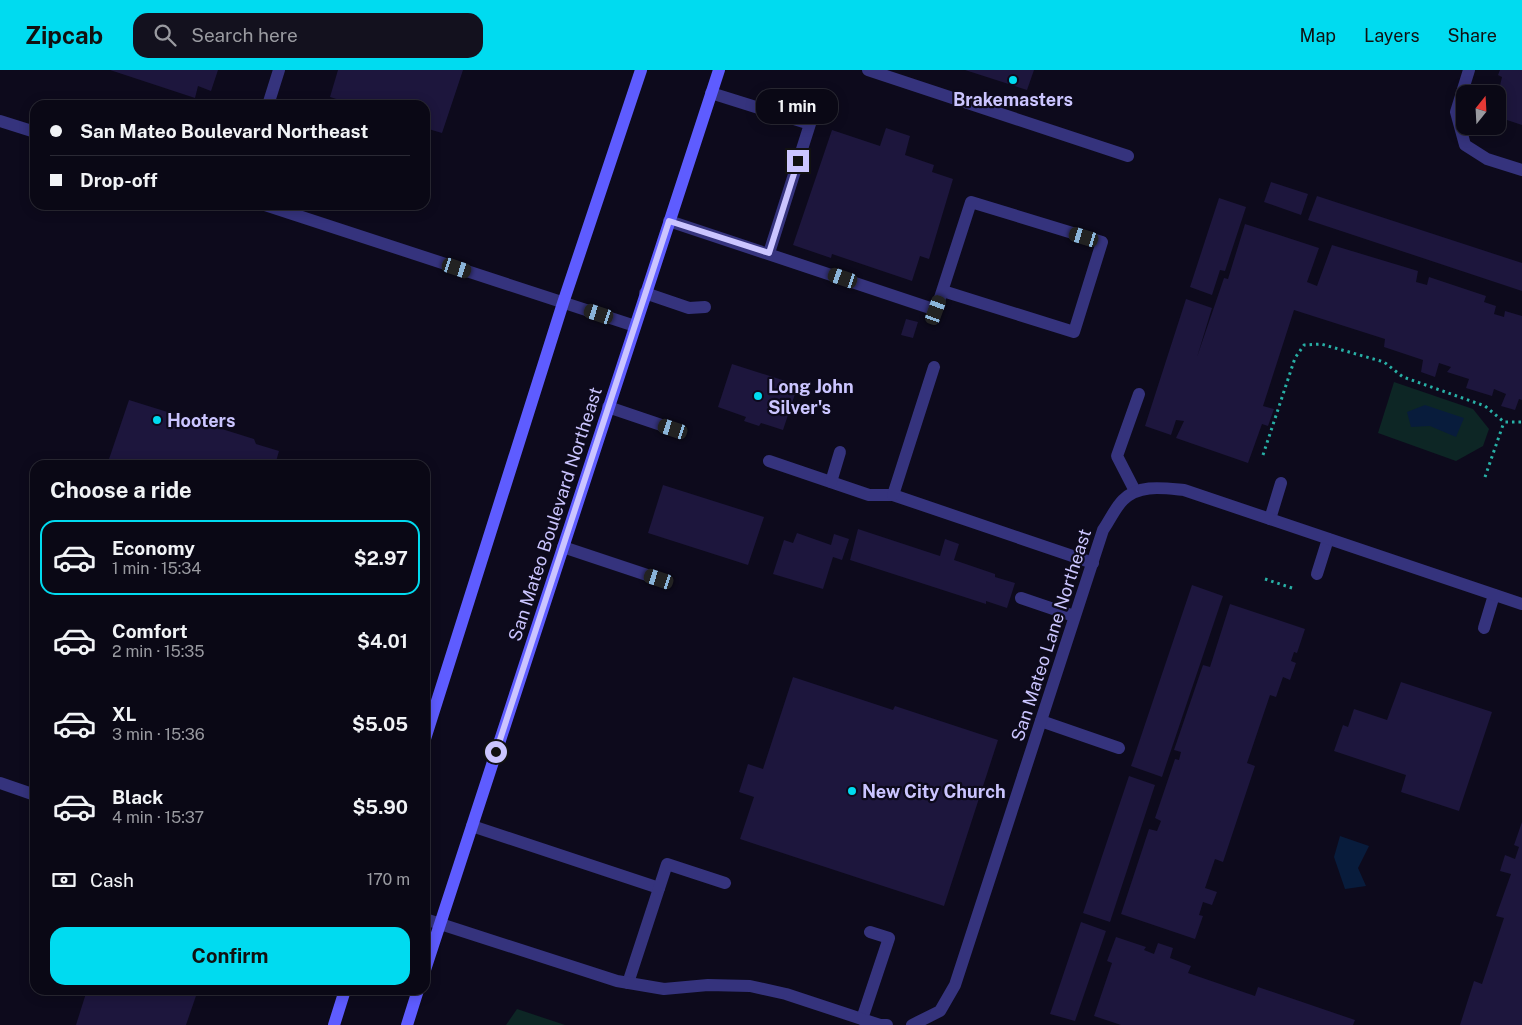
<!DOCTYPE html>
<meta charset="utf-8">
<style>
body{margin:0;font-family:"Public Sans",sans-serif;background:#13111e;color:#f1f3f6;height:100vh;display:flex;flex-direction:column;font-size:19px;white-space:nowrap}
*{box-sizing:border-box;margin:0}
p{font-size:16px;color:#999aa0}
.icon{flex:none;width:28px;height:28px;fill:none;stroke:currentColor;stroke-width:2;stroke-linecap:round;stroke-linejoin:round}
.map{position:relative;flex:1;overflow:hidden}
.sheet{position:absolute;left:30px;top:390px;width:400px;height:535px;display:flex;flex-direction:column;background:#0a0815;border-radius:15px;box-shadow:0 2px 12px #0003,0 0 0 1px #2a2934}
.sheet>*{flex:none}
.guide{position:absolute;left:30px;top:30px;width:400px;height:110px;border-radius:15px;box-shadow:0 2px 12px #0003,0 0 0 1px #2a2934;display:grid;align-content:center;height:110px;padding:0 20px;background:#0a0815}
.needle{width:32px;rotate:18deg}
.controls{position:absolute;left:1456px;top:15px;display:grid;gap:10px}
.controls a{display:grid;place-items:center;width:50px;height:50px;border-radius:10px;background:#0a0815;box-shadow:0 2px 12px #0003,0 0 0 1px #2a2934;font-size:25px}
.end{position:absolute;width:22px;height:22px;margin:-11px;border:6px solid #cbc5ff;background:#111;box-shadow:0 0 0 2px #111}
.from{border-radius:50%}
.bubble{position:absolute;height:35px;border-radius:15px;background:#0a0815;box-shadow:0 2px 12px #0003,0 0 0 1px #2a2934;font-size:16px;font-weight:700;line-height:35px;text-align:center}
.car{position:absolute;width:15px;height:30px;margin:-15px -8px;border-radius:6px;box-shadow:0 0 4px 1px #0007;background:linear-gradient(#222 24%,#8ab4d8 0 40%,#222 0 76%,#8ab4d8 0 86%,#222 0)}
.guide b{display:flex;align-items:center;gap:18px;height:48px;font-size:19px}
.guide b+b{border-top:1px solid #2a2934}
.guide i{width:12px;height:12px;background:#f1f3f6}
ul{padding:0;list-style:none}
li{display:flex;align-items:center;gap:15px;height:75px;margin:0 10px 8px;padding:0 10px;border:2px solid transparent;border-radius:15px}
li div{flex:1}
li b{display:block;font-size:19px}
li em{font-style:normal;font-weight:700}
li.on{border-color:#00dbf0}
li>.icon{width:45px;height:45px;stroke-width:1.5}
h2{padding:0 20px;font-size:22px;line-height:60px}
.pay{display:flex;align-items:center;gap:12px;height:55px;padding:0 20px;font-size:19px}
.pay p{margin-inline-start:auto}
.cta{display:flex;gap:10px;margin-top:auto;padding:10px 20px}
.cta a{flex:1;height:58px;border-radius:15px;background:#00dbf0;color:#111;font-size:20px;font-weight:700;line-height:58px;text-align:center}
header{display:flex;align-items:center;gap:30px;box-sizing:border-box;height:70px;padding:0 25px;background:#00dbf0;color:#111}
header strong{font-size:24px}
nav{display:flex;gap:28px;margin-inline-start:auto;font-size:18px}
.search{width:350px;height:45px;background:#13111e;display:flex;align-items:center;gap:12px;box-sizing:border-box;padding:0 18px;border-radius:15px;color:#999aa0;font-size:19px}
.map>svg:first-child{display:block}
.green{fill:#0d2625}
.water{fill:#081c3c}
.building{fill:#1d163d}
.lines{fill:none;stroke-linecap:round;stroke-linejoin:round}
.path{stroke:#28b0a6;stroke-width:3;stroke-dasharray:2.5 4;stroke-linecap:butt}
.service{stroke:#35337d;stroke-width:12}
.minor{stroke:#35337d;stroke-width:12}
.secondary{stroke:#5e5cff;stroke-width:12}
.route{stroke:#cbc5ff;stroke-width:6}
.poi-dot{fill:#00dbf0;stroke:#0d0a1c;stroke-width:2}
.labels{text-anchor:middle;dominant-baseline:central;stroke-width:4.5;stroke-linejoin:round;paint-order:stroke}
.poi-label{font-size:18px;font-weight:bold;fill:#cbc5ff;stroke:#0d0a1c;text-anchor:start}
.street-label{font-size:18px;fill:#cbc5ff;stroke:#0d0a1c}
</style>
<header>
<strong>Zipcab</strong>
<div class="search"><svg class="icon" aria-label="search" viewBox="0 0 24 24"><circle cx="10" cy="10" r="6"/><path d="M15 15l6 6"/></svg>Search here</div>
<nav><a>Map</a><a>Layers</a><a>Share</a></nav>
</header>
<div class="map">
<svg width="1522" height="955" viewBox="0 0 1522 955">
<rect width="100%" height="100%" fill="#0d0a1c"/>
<g class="green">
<path d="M1394 312 1473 339 1489 359 1483 376 1456 391 1378 363Z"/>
<path d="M517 939 565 955H506Z"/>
</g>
<g class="water">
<path d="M1425 335 1464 348 1456 367 1430 356 1411 357 1407 342Z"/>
<path d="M1340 766 1369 776 1358 798 1366 816 1345 819 1334 787Z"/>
</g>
<g class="building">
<path d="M110 0H218L211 21 198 16 195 28Z"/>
<path d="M338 0H463L442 63 425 58V35H355L330 27Z"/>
<path d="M965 0H1034L1027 20Z"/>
<path d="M1500 0H1522V55L1498 47V24L1502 7 1498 5Z"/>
<path d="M886 58 910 66 905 85 934 95 932 102 953 109 929 189 920 186 912 211 832 184 831 188 793 175 832 60 880 76Z"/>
<path d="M1271 112 1308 124 1301 145 1264 132Z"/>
<path d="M1317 126 1522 193V221L1308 150Z"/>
<path d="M1219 128 1246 137 1225 201 1220 200 1212 225 1190 217Z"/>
<path d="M1245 154 1319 178 1307 212 1317 216 1332 175 1418 201 1416 212 1427 215 1429 207 1486 226 1484 232 1496 236 1494 244 1504 247 1505 241 1522 246V330L1519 329 1515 340 1501 336 1506 324 1494 319 1492 326 1466 318 1469 309 1447 302 1451 297 1439 293 1435 307 1421 302 1423 290 1384 277 1385 269 1294 240 1263 336 1274 339 1268 356 1262 354 1248 393 1176 368 1184 351 1176 350 1171 365 1145 356 1186 229 1212 238 1197 287 1224 208 1228 209Z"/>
<path d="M906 249 918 252 913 268 901 265Z"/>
<path d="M732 294 798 315 783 360 761 353 759 356 744 351 746 347 718 337Z"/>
<path d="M129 330 254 369 256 374 279 381 275 395H107Z"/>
<path d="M663 415 764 447 748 495 648 463Z"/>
<path d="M858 459 940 486 945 469 959 474 954 490 995 504V507L1015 513 1007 538 986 531V534L850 490Z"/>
<path d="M797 463 831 475 834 464 849 469 842 490 833 487 823 519 773 504 784 470 793 473Z"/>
<path d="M1192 515 1223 526 1162 707 1131 696Z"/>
<path d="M1230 534 1305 559 1297 583 1294 582 1291 591 1296 593 1290 610 1283 607 1276 627 1270 625 1247 693 1255 696 1223 792 1215 789 1205 818 1217 822 1212 835 1203 832 1199 845 1203 846 1195 869 1121 844 1149 759 1157 761 1161 751 1155 748 1175 689 1179 690 1181 682 1174 680 1203 595 1210 597Z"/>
<path d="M793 607 893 640 895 636 998 670 944 836 740 769 754 727 739 722 748 694 763 699Z"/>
<path d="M1401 612 1492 642 1459 741 1401 722 1406 705 1334 681 1343 655 1348 657 1354 639 1387 650Z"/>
<path d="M1129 706 1155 715 1110 852 1083 843Z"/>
<path d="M1522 752V955H1460L1474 911 1482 914 1504 848 1496 846 1511 804 1500 801 1505 785 1515 789 1519 777 1514 775Z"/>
<path d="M1081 852 1106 861 1075 951 1050 944Z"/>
<path d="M1116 867 1146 877 1144 880 1154 884 1158 873 1173 878 1170 888 1191 896 1188 903 1255 926 1258 917 1355 950 1353 955H1121L1094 946 1112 893 1107 891Z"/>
<path d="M87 920H198L186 955H76Z"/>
</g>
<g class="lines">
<g class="path">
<path d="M1263 385 1295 288 1304 275 1321 274 1384 292 1403 307 1485 336 1504 352H1522"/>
<path d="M1485 407 1504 352"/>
<path d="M1265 509 1295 519"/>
</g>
<g class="service">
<path d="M868 0 1128 86"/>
<path d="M1469 0 1456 42 1465 75 1487 89 1522 100"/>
<path d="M711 23 810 54 769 183"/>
<path d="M268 35 279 0"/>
<path d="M669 151 936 240 971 132 1102 172 1074 262 943 221"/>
<path d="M645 223 689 238 705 237"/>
<path d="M608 337 673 359"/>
<path d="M769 391 869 425H893L1093 493"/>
<path d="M831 412 840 382"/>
<path d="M1135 421 1117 386 1139 324"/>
<path d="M893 425 934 297"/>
<path d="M1270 449 1281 413"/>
<path d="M563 477 659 509"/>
<path d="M1317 504 1328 469"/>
<path d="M1021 528 1074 546"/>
<path d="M1484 558 1494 525"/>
<path d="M1041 651 1119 678"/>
<path d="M0 713 35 725"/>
<path d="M472 756 659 818"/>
<path d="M628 913 667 794 725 813"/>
<path d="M862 949 889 868 870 862"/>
</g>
<g class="minor">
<path d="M0 51 35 62"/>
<path d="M265 135 635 256"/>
<path d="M425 849 617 911 664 919 708 915 750 916 786 924 880 955H887"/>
<path d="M912 955 940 941 955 915 1103 460C1110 450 1115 438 1123 430 1139 414 1163 418 1184 420L1522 534"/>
</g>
<g class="secondary">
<path d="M425 669 563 233 641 0"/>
<path d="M425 900 719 0"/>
<path d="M334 955 345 920"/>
<path d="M407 955 418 920"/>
</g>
</g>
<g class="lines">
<path class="route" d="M496 682 669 151 769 183 798 91"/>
</g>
<g class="poi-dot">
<circle cx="1013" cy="10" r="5"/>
<circle cx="758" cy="326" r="5"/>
<circle cx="157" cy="350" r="5"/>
<circle cx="852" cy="721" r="5"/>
</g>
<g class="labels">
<g class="poi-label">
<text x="1013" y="29" text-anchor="middle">Brakemasters</text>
<text x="768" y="316">Long John<tspan x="768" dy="21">Silver's</tspan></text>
<text x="167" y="350">Hooters</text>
<text x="862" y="721">New City Church</text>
</g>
<g class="street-label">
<text transform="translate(555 444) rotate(-72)">San Mateo Boulevard Northeast</text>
<text transform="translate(1051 565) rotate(-72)">San Mateo Lane Northeast</text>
</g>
</g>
</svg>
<div class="controls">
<a><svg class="needle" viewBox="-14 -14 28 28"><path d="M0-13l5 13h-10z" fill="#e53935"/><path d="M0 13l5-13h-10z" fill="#999aa0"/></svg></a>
</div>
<i class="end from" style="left:496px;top:682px"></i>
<i class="end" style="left:798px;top:91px"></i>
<div class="bubble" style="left:756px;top:19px;width:82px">1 min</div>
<i class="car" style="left:1084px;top:167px;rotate:287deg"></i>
<i class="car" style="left:457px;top:198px;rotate:108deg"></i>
<i class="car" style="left:843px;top:208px;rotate:289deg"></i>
<i class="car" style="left:936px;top:240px;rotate:20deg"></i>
<i class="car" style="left:599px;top:244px;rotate:288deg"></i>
<i class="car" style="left:673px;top:359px;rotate:288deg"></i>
<i class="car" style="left:659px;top:509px;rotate:288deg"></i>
<div class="guide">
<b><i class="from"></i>San Mateo Boulevard Northeast</b>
<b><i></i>Drop-off</b>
</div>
<section class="sheet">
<h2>Choose a ride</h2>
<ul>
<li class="on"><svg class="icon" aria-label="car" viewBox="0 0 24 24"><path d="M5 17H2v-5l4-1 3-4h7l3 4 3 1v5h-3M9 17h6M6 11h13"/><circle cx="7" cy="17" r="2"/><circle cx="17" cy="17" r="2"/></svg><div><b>Economy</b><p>1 min · 15:34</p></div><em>$2.97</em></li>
<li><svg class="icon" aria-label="car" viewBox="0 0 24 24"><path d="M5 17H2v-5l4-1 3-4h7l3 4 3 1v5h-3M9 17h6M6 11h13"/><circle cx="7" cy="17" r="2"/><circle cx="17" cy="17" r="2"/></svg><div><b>Comfort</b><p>2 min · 15:35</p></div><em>$4.01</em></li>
<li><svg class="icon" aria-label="car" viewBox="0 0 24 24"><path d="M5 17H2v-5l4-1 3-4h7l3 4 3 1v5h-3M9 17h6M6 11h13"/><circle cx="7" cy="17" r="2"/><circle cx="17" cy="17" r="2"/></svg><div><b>XL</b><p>3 min · 15:36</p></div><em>$5.05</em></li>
<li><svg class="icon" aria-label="car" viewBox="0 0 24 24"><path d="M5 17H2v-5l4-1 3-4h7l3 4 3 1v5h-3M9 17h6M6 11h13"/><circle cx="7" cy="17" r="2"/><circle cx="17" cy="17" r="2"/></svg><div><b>Black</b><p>4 min · 15:37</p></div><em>$5.90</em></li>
</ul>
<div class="pay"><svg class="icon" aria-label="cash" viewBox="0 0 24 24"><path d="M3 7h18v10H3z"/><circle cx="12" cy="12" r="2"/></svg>Cash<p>170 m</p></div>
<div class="cta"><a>Confirm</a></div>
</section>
</div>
